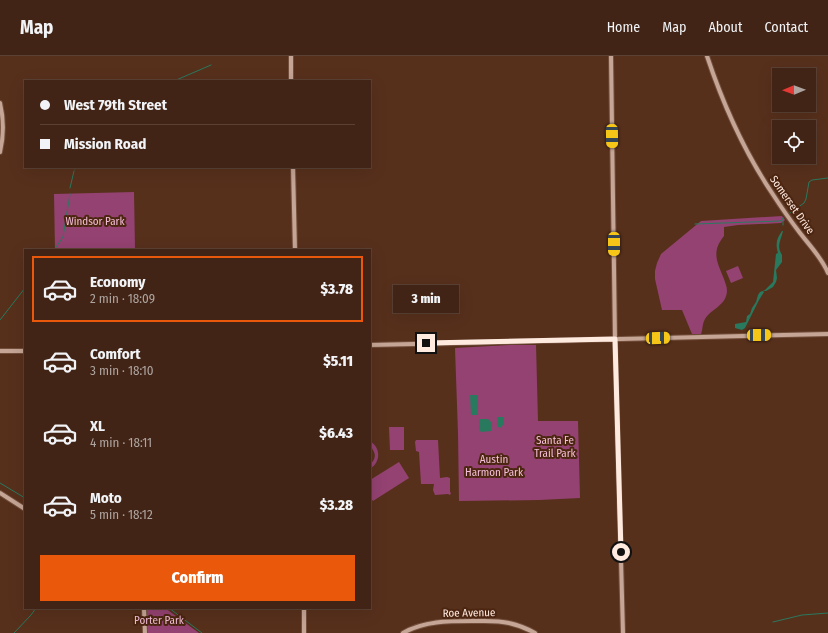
<!DOCTYPE html>
<meta charset="utf-8">
<style>
body{margin:0;font-family:"Fira Sans Condensed",sans-serif;background:#4c3022;color:#f1f3f6;height:100vh;display:flex;flex-direction:column;font-size:15px;white-space:nowrap}
*{box-sizing:border-box;margin:0}
p{font-size:13px;color:#aea4a0}
.icon{flex:none;width:22px;height:22px;fill:none;stroke:currentColor;stroke-width:2;stroke-linecap:round;stroke-linejoin:round}
.map{position:relative;flex:1;overflow:hidden}
.panel{position:absolute;left:24px;top:193px;width:347px;height:360px;display:flex;flex-direction:column;background:#412415;border-radius:0px;box-shadow:0 4px 16px #0002,0 0 0 1px #5a4134}
.panel>*{flex:none}
.top-card{position:absolute;left:24px;top:24px;width:347px;height:88px;border-radius:0px;box-shadow:0 4px 16px #0002,0 0 0 1px #5a4134;display:grid;align-content:center;height:88px;padding:0 16px;background:#412415}
.needle{width:26px;rotate:269deg}
.tools{position:absolute;left:772px;top:12px;display:grid;gap:8px}
.tools a{display:grid;place-items:center;width:44px;height:44px;border-radius:0px;background:#412415;box-shadow:0 4px 16px #0002,0 0 0 1px #5a4134;font-size:20px}
.end{position:absolute;width:18px;height:18px;margin:-9px;border:5px solid #ffeae0;background:#111;box-shadow:0 0 0 2px #111}
.from{border-radius:50%}
.bubble{position:absolute;height:28px;border-radius:0px;background:#412415;box-shadow:0 4px 16px #0002,0 0 0 1px #5a4134;font-size:13px;font-weight:800;line-height:28px;text-align:center}
.car{position:absolute;width:12px;height:24px;margin:-12px -6px;border-radius:5px;box-shadow:0 0 3px 1px #0007;background:linear-gradient(#f5c518 24%,#345 0 40%,#f5c518 0 76%,#345 0 86%,#f5c518 0)}
.top-card b{display:flex;align-items:center;gap:14px;height:38px;font-size:15px}
.top-card b+b{border-top:1px solid #5a4134}
.top-card i{width:10px;height:10px;background:#f1f3f6}
ul{padding:7px 0 0;list-style:none}
li{display:flex;align-items:center;gap:12px;height:66px;margin:0 8px 6px;padding:0 8px;border:2px solid transparent;border-radius:0px}
li div{flex:1}
li b{display:block;font-size:15px}
li em{font-style:normal;font-weight:800}
li.current{border-color:#ea580c}
li>.icon{width:36px;height:36px;stroke-width:1.5}
.action{display:flex;gap:8px;margin-top:auto;padding:8px 16px}
.action a{flex:1;height:46px;border-radius:0px;background:#ea580c;color:#fff;font-size:16px;font-weight:800;line-height:46px;text-align:center}
header{display:flex;align-items:center;gap:24px;box-sizing:border-box;height:56px;padding:0 20px;background:#412415;border-bottom:1px solid #5a4134}
header strong{font-size:19px}
nav{display:flex;gap:22px;margin-inline-start:auto;font-size:14px}
.map>svg:first-child{display:block}
.green{fill:#944271}
.water{fill:#29795e}
.lines{fill:none;stroke-linecap:round;stroke-linejoin:round}
.stream{stroke:#29795e;stroke-width:1}
.secondary-casing{stroke:#724e3b;stroke-width:6}
.secondary{stroke:#c5a595;stroke-width:4}
.route{stroke:#ffeae0;stroke-width:5}
.labels{text-anchor:middle;dominant-baseline:central;stroke-width:4;stroke-linejoin:round;paint-order:stroke}
.street-label{font-size:11px;fill:#ffeae0;stroke:#4c2611}
.park-label{font-size:11px;fill:#f5bfda;stroke:#4c2611}
</style>
<header>
<strong>Map</strong>
<nav><a>Home</a><a>Map</a><a>About</a><a>Contact</a></nav>
</header>
<div class="map">
<svg width="828" height="577" viewBox="0 0 828 577">
<rect width="100%" height="100%" fill="#57301c"/>
<g class="green">
<path d="M134 136 135 194H55L54 138Z"/>
<path d="M782 160 785 164 781 167 738 169 724 171V180C711 196 717 206 724 223 725 227 727 230 727 235 726 250 712 252 705 263 702 268 703 273 701 278H692L682 254H662L655 223V215L657 207 661 198 701 165Z"/>
<path d="M738 210 743 222 731 227 726 215Z"/>
<path d="M509 289H536L538 365H578L580 442 539 444 459 445 458 377 455 292Z"/>
<path d="M389 371H404V394H390Z"/>
<path d="M417 384H438L440 422 447 421 450 422V436L451 437 450 439 448 438 435 439 433 434 434 428H421L419 396 416 395 415 386 416 384Z"/>
<path d="M370 385C381 392 381 406 370 413V409C381 397 370 395 370 385Z"/>
<path d="M399 406 409 422 373 445 370 441V424Z"/>
<path d="M146 552H165L199 577H147Z"/>
</g>
<g class="water">
<path d="M782 175H783C781 184 776 190 782 199V206L776 214 777 222 776 226 773 231 766 235H763L764 236 759 244 745 272 742 274 735 272V268L746 266 747 260 750 258 752 252 756 246 758 239 760 236 765 234 773 226 776 198 778 197C775 187 777 182 782 175Z"/>
<path d="M470 339H478V359H471Z"/>
<path d="M497 361H503L504 363V368L500 372 497 370Z"/>
<path d="M479 363H488L492 367 491 375 481 376 479 374Z"/>
</g>
<g class="lines">
<g class="stream">
<path d="M174 25 211 9"/>
<path d="M75 113V111"/>
<path d="M70 132 74 115"/>
<path d="M790 157 804 147 806 143 809 126 812 124 828 122"/>
<path d="M783 162V169"/>
<path d="M695 168 780 165 783 162"/>
<path d="M54 194 63 181 70 138"/>
<path d="M0 264 25 232"/>
<path d="M0 427 25 442"/>
<path d="M169 552 202 577"/>
<path d="M773 566 802 559 828 557"/>
<path d="M14 577 31 559 36 552"/>
</g>
<g class="secondary-casing">
<g id="secondary">
<path d="M291 0V25"/>
<path d="M611 0 615 283 623 577"/>
<path d="M707 0C723 48 744 95 772 137 781 151 790 164 800 177 810 190 822 202 828 217"/>
<path d="M0 47C4 64 4 79 0 96"/>
<path d="M293 111 295 194"/>
<path d="M370 289 828 278"/>
<path d="M0 295H25"/>
<path d="M0 437 25 453"/>
<path d="M144 552 145 577"/>
<path d="M304 552V577"/>
<path d="M403 577C424 565 448 565 472 565 484 565 497 564 509 567 518 569 526 572 535 577"/>
</g>
</g>
<use href="#secondary" class="secondary"/>
</g>
<g class="lines">
<path class="route" d="M426 287 615 283 621 496"/>
</g>
<g class="labels">
<g class="street-label">
<text transform="translate(792 149) rotate(55)">Somerset Drive</text>
<text transform="translate(469 557) rotate(-1)">Roe Avenue</text>
</g>
<g class="park-label">
<text x="95" y="165">Windsor Park</text>
<text x="555" y="384">Santa Fe<tspan x="555" dy="13">Trail Park</tspan></text>
<text x="494" y="403">Austin<tspan x="494" dy="13">Harmon Park</tspan></text>
<text x="159" y="564">Porter Park</text>
</g>
</g>
</svg>
<div class="tools">
<a><svg class="needle" viewBox="-14 -14 28 28"><path d="M0-13l5 13h-10z" fill="#e53935"/><path d="M0 13l5-13h-10z" fill="#aea4a0"/></svg></a>
<a><svg class="icon" aria-label="locate" viewBox="0 0 24 24"><circle cx="12" cy="12" r="6"/><path d="M12 2v4M12 18v4M2 12h4M18 12h4"/></svg></a>
</div>
<i class="end from" style="left:621px;top:496px"></i>
<i class="end" style="left:426px;top:287px"></i>
<div class="bubble" style="left:393px;top:229px;width:66px">3 min</div>
<i class="car" style="left:612px;top:80px;rotate:179deg"></i>
<i class="car" style="left:614px;top:188px;rotate:180deg"></i>
<i class="car" style="left:759px;top:279px;rotate:89deg"></i>
<i class="car" style="left:658px;top:282px;rotate:88deg"></i>
<div class="top-card">
<b><i class="from"></i>West 79th Street</b>
<b><i></i>Mission Road</b>
</div>
<section class="panel">
<ul>
<li class="current"><svg class="icon" aria-label="car" viewBox="0 0 24 24"><path d="M5 17H2v-5l4-1 3-4h7l3 4 3 1v5h-3M9 17h6M6 11h13"/><circle cx="7" cy="17" r="2"/><circle cx="17" cy="17" r="2"/></svg><div><b>Economy</b><p>2 min · 18:09</p></div><em>$3.78</em></li>
<li><svg class="icon" aria-label="car" viewBox="0 0 24 24"><path d="M5 17H2v-5l4-1 3-4h7l3 4 3 1v5h-3M9 17h6M6 11h13"/><circle cx="7" cy="17" r="2"/><circle cx="17" cy="17" r="2"/></svg><div><b>Comfort</b><p>3 min · 18:10</p></div><em>$5.11</em></li>
<li><svg class="icon" aria-label="car" viewBox="0 0 24 24"><path d="M5 17H2v-5l4-1 3-4h7l3 4 3 1v5h-3M9 17h6M6 11h13"/><circle cx="7" cy="17" r="2"/><circle cx="17" cy="17" r="2"/></svg><div><b>XL</b><p>4 min · 18:11</p></div><em>$6.43</em></li>
<li><svg class="icon" aria-label="car" viewBox="0 0 24 24"><path d="M5 17H2v-5l4-1 3-4h7l3 4 3 1v5h-3M9 17h6M6 11h13"/><circle cx="7" cy="17" r="2"/><circle cx="17" cy="17" r="2"/></svg><div><b>Moto</b><p>5 min · 18:12</p></div><em>$3.28</em></li>
</ul>
<div class="action"><a>Confirm</a></div>
</section>
</div>
